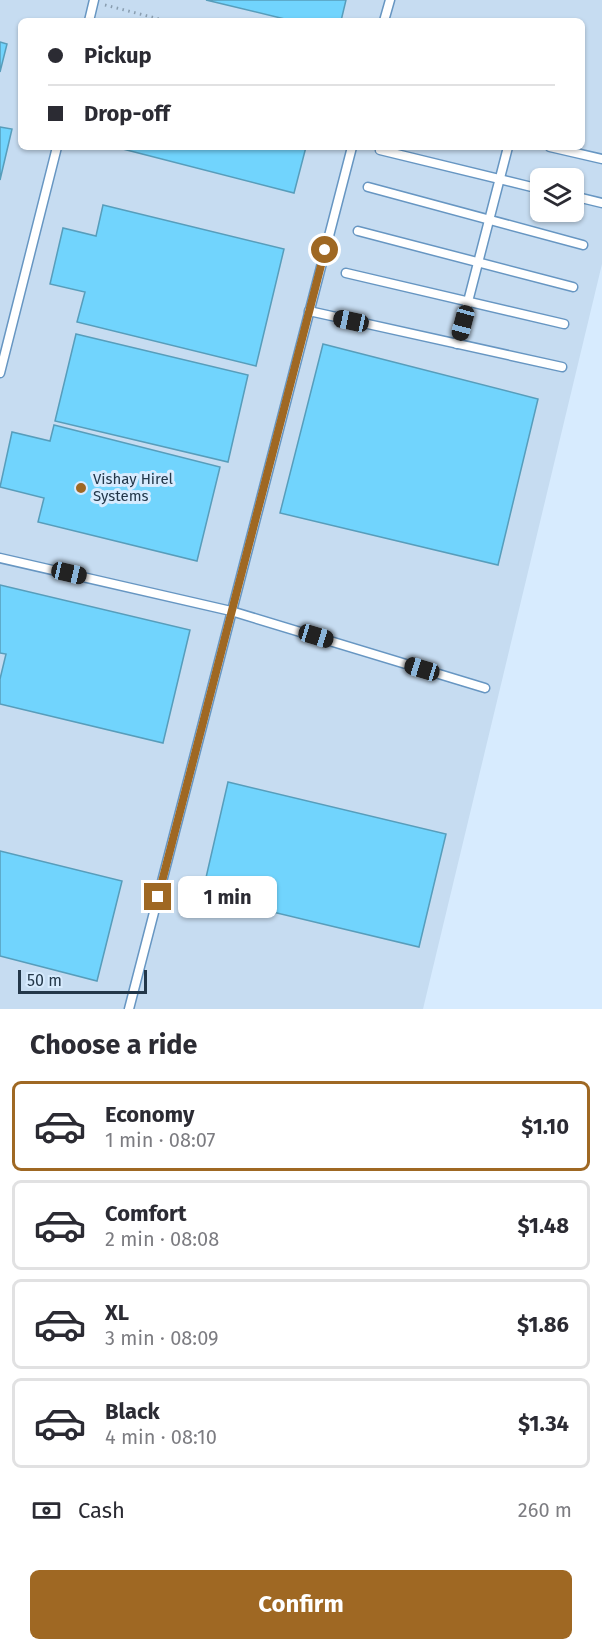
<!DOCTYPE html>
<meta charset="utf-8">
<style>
body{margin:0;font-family:"Fira Sans",sans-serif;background:#f7f7f7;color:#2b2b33;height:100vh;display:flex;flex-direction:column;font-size:22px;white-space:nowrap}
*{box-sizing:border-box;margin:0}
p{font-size:20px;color:#7c7c81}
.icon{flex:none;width:33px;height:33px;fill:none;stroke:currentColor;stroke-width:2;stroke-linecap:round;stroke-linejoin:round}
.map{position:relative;height:1009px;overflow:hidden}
.details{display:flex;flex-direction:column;background:#fff;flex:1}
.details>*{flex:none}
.hud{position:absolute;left:18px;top:18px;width:567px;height:132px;border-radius:9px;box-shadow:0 2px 4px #0004;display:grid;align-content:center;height:132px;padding:0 30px;background:#fff}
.buttons{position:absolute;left:530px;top:168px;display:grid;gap:12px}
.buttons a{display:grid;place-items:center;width:54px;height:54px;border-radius:9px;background:#fff;box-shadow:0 2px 4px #0004;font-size:30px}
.scale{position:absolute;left:18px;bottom:15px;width:129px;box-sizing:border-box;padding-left:6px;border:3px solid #233749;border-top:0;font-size:16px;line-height:21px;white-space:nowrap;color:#233749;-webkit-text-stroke:4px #d7ebfe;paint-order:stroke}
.end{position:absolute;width:27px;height:27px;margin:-14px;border:8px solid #9f6823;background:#fff;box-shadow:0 0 0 3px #fff}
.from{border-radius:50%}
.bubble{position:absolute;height:42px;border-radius:9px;background:#fff;box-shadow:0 2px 4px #0004;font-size:20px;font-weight:700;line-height:42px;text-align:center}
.car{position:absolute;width:18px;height:36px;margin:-18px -9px;border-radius:8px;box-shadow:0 0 4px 2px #0007;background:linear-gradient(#222 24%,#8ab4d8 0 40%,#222 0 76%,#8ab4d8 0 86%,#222 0)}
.hud b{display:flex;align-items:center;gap:21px;height:57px;font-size:22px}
.hud b+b{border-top:2px solid #e1e1e2}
.hud i{width:15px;height:15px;background:#2b2b33}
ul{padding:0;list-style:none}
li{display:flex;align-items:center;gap:18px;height:90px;margin:0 12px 9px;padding:0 18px;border:3px solid #e1e1e2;border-radius:9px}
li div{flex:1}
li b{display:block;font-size:22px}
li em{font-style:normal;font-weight:700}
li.on{border-color:#9f6823}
li>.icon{width:54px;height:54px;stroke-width:1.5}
h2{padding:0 30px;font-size:27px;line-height:72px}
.pay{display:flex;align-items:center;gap:15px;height:66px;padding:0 30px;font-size:22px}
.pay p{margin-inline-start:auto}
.button{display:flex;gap:12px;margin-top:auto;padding:12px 30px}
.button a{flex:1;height:69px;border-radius:9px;background:#9f6823;color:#fff;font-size:24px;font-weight:700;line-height:69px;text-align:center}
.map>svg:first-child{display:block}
.built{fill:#c6dcf1;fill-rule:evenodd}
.building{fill:#71d4fd;stroke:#579dbb;stroke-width:1.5}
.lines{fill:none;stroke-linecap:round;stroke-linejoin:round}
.service-casing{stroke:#6796c2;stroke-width:11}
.path{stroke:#899daf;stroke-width:3;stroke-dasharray:1.5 4.5;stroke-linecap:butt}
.service{stroke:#fff;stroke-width:8}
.route{stroke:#9f6823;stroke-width:8}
.poi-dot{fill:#9f6823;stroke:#d7ebfe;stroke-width:2}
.labels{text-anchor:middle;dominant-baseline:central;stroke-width:6;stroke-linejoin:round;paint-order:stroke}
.poi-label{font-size:15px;fill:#233749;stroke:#d7ebfe;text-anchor:start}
</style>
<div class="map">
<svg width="602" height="1009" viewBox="0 0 602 1009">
<rect width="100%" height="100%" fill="#d7ebfe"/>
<path class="built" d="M0 0H602V264L423 1009H0ZM21 21H582V147H21ZM540 178H573V212H540Z"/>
<g class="building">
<path d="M206 0H346L341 21H293Z"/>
<path d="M0 42 7 44 0 72Z"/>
<path d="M0 127 12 129 0 180Z"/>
<path d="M115 147H306L294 193Z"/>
<path d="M103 205 284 249 256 366 77 322 85 292 50 284 63 228 96 236Z"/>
<path d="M76 334 248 375 228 462 55 421Z"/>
<path d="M323 344 538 399 498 565 280 513Z"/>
<path d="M54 425 220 467 197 561 38 522 44 498 0 487 12 432 50 441Z"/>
<path d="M0 585 190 630 163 743 0 704V679L6 654 0 653Z"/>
<path d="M228 782 446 834 419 947 202 895Z"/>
<path d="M0 851 122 881 97 981 0 956Z"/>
</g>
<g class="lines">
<g class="service-casing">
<g id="service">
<path d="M89 21 94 0"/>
<path d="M384 21 390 0"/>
<path d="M550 147 602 159"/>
<path d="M380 150 540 189"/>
<path d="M368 187 583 245"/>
<path d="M573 196 602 203"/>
<path d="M358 231 573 287"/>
<path d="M346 273 564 324"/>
<path d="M309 311 562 367"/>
<path d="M457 344 508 147"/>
<path d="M0 373 57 147"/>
<path d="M0 558 231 611 485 688"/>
<path d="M129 1009 352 147"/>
</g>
</g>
<path class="path" d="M105 5 167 21"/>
<use href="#service" class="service"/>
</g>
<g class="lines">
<path class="route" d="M158 897 325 250"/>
</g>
<circle class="poi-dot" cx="81" cy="488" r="6"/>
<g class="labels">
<g class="poi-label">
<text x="93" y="479">Vishay Hirel<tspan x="93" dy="17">Systems</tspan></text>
</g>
</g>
</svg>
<div class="buttons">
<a><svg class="icon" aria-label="layers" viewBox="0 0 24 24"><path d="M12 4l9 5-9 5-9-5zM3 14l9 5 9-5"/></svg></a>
</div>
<div class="scale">50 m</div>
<i class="end from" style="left:325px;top:250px"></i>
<i class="end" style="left:158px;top:897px"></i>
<div class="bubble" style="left:178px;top:876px;width:99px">1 min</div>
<i class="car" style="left:351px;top:321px;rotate:282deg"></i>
<i class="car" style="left:463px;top:323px;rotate:195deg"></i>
<i class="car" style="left:69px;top:573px;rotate:103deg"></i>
<i class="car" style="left:316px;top:636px;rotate:107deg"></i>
<i class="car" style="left:422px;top:669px;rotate:287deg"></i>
<div class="hud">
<b><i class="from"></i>Pickup</b>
<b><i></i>Drop-off</b>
</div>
</div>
<section class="details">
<h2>Choose a ride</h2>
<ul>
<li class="on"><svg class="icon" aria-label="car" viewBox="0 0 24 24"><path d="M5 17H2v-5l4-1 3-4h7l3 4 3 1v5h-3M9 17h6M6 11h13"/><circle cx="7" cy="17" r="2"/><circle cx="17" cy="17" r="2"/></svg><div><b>Economy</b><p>1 min · 08:07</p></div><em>$1.10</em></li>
<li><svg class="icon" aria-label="car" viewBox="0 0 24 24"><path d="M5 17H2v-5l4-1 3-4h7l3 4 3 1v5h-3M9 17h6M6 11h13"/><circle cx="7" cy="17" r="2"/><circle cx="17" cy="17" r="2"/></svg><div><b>Comfort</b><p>2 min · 08:08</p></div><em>$1.48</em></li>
<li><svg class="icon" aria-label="car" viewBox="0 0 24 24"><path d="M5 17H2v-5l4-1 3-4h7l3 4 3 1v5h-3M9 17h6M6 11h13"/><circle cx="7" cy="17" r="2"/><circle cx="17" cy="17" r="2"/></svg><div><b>XL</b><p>3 min · 08:09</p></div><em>$1.86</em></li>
<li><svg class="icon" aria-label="car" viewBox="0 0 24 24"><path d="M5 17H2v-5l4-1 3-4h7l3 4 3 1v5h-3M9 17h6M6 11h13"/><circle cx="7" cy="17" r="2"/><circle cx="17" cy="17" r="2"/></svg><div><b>Black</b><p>4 min · 08:10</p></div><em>$1.34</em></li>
</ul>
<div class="pay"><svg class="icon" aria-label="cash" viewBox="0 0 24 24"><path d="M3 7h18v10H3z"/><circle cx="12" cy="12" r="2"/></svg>Cash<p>260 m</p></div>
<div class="button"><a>Confirm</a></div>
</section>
